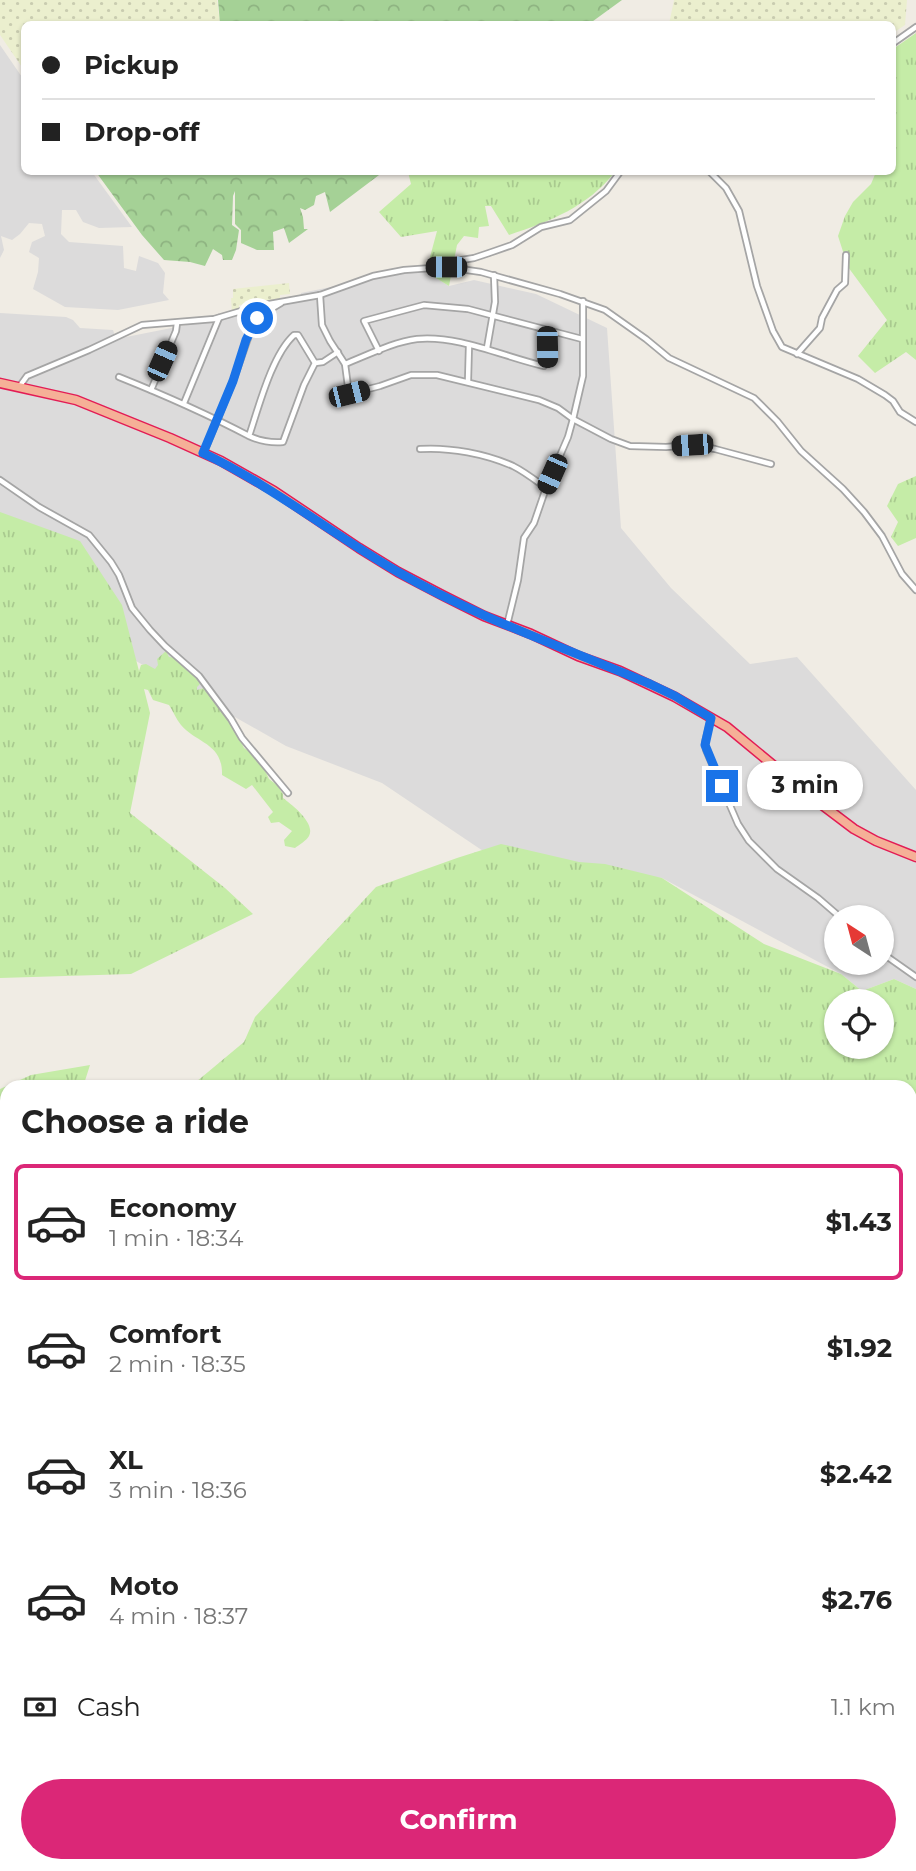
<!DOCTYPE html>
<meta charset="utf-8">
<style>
body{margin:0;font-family:Montserrat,sans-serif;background:#f6f6f6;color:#222;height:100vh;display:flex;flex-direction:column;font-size:26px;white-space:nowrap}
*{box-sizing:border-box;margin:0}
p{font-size:23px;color:#767676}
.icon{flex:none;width:38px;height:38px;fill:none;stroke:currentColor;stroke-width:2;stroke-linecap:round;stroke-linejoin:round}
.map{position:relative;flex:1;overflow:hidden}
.panel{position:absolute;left:0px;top:1080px;width:917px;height:793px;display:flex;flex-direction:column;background:#fff;border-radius:21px 21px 0 0;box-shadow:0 2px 5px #0004}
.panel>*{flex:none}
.top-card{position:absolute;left:21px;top:21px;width:875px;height:154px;border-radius:10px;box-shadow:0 2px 5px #0004;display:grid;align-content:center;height:154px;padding:0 21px;background:#fff}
.needle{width:46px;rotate:324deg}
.fabs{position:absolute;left:824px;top:905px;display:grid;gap:14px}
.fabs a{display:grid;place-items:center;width:70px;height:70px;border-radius:50%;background:#fff;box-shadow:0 2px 5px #0004;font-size:35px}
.end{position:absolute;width:32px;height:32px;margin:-16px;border:9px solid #1a73e8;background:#fff;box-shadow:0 0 0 4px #fff}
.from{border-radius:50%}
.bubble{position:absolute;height:49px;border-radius:24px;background:#fff;box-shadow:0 2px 5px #0004;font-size:23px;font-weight:700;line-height:49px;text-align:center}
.car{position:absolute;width:21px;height:42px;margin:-21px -10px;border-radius:9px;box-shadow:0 0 5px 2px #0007;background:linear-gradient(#222 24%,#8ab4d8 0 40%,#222 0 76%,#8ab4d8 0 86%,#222 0)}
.top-card b{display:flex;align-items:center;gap:24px;height:66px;font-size:26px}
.top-card b+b{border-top:2px solid #e0e0e0}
.top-card i{width:18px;height:18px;background:#222}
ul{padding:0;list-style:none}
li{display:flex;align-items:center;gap:21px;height:116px;margin:0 14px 10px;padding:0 7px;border:4px solid transparent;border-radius:10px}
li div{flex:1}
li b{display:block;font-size:26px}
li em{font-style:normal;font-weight:700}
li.selected{border-color:#db2777}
li>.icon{width:63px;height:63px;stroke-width:1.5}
h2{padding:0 21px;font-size:32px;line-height:84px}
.pay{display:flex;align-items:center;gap:18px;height:77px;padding:0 21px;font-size:26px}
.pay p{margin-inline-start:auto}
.action{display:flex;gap:14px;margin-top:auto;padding:14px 21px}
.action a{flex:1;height:80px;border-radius:42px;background:#db2777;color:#fff;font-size:28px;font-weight:700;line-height:80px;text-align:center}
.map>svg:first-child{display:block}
.residential{fill:#dcdbdb;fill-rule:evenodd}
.farmland{fill:url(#farmland-dots)}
.grass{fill:url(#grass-tufts);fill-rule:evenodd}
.forest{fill:url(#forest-crowns)}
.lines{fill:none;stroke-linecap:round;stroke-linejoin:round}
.minor-casing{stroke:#a5a5a5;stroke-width:8}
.secondary-casing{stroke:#677a00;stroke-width:10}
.trunk-casing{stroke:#e31c55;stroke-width:11}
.minor{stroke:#fff;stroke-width:4.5}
.secondary{stroke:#f5fcb5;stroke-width:6}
.trunk{stroke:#f5b097;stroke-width:8}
.route{stroke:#1a73e8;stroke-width:9}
</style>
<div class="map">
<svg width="916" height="1871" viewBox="0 0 916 1871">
<defs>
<pattern id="farmland-dots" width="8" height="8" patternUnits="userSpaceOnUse" patternTransform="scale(1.75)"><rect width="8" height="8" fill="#ebefce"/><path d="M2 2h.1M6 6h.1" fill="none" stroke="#c9ccb0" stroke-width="1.8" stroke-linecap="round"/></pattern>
<pattern id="grass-tufts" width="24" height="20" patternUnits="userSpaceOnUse" patternTransform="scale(1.75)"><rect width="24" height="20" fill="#c5eca7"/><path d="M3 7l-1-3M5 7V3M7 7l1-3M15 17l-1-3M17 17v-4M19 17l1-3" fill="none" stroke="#a9ca8f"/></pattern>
<pattern id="forest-crowns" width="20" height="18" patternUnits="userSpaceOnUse" patternTransform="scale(1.75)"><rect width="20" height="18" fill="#a5d196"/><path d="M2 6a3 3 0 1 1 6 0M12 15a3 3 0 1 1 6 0" fill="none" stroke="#8eb381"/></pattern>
</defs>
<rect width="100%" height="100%" fill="#f0ece4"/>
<g class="residential">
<path d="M0 45 24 80V172H92L132 227 99 228 83 222 76 210H62L61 234 69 242 123 246 124 268 136 271 139 256 158 263 165 273 163 293 169 300 118 310 65 307 33 289 38 272 39 258 29 252 32 242 45 236 42 224 29 223 20 234 12 240 1 236 4 250 0 258Z"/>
<path d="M416 270 426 272 449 286 474 280 536 294 607 328 621 528 671 588 750 664 797 657 916 790V989L894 979 862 991 841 974 662 878 495 859 382 783 286 746 46 610 0 590V313L66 317 73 320 80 328 113 330 116 339 283 306 282 299 301 295V293ZM836 917H882V962H836Z"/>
</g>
<g class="farmland">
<path d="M0 0H217L220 24H24V70L0 35Z"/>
<path d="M674 0H907L905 25 893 33 892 24 873 23 871 24H669Z"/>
<path d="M289 283 290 294 280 295V301L239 305V311L232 312 231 298H233V289Z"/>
<path d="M0 1784 7 1788V1866H69L80 1871H0Z"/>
</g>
<g class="grass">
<path d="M916 33V360L906 352 875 373 858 356 887 320 848 267 838 236 845 216 853 202 871 184 876 172H892L893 49Z"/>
<path d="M408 172H615C587 207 551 221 509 235L491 206H485L489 226 479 227 478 238 464 236 457 245 449 286 426 272 437 231 401 237 379 212 411 184Z"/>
<path d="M916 476V538L898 546 891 537 898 522 887 506 898 484Z"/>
<path d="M0 512 80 541 122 605 139 671 141 665 146 664 155 669 158 665 157 659 166 651 169 657C182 658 196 672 200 684L197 687V690L204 688 230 719 244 748 259 757 269 779 277 785 283 794V798C291 804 316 823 309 836 307 840 299 845 295 848L285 846 284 840 292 831 279 822 271 823 268 817 273 812 252 785 246 789 222 775C223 743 196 743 181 725 176 719 173 711 169 705L153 700 148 690 144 689 150 713 130 813 225 888 253 914 131 974 0 978Z"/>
<path d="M501 844 579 862 605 864 662 878 764 944 841 974 862 991 894 979 916 989V1777L910 1814V1087H190L244 1042 255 1017 376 887 457 858ZM836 1001H882V1046H836Z"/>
<path d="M90 1065 83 1087H7V1196L0 1198V1089L31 1075Z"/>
<path d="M910 1864 916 1871H694L698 1866Z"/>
<path d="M482 1866H665L666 1871H476Z"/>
</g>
<g class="forest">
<path d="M218 0H622L589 24H220Z"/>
<path d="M96 172H383L330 212 325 192 316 196 314 205 305 210 300 208 303 217 304 229H308L289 243 284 228 273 232 274 250H257L241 243V230L235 224V191L233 196 232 225 239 230 236 250 232 260H223L222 255 213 249 205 266 190 262 164 260 142 235Z"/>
</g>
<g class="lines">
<g class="minor-casing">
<g id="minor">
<path d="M892 44 916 27"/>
<path d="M710 172 726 188 739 211 757 286 773 331 782 347 858 379 885 395 893 401 900 412 916 422"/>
<path d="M433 266 443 263 474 258 489 253 512 245 541 227 570 220 606 191 620 172"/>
<path d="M320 295 322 325 330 341 345 364 349 394 380 386 411 375H437L539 400 558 408 573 419 611 439 630 446 666 447 692 445 715 449 771 464"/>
<path d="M487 348 495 302 494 275"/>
<path d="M379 351 364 321 424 305 468 309 582 339"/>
<path d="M797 354 820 328 822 318 837 290 845 283 846 255"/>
<path d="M315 363 323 362 338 352"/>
<path d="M345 364C368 355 393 342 417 339 459 335 504 357 544 366L547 362V331"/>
<path d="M119 377C164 395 207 414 249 436 260 441 271 443 283 442L304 385 315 363 298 335H294C272 355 259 406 249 436"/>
<path d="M468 381 469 345"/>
<path d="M19 387 27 376 89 350 142 325 214 319 258 306 320 295 373 276 404 270 446 267 481 272 560 294 605 310 646 339 669 358 754 398 777 421 801 451 843 489 864 512 882 536 902 574 916 590"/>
<path d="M151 390 176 331 177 323"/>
<path d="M184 403 219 318"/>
<path d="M420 449C450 447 486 454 513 466 525 472 535 480 546 488"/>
<path d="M204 452 233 381 253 324 259 316 281 303"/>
<path d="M0 480 39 507 89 535 111 562 119 575 132 608 150 630 165 646 199 676 231 719 242 738 288 793"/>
<path d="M507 625 518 580 524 538 534 523 546 488 568 437 573 419 583 376V301"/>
<path d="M711 719 705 742 706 750 738 824 749 841 777 869 818 898 840 917"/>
<path d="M882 953 916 977"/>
<path d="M0 1407 7 1405"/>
<path d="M0 1510H7"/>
<path d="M257 1866 265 1871"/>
<path d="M324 1871 327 1866"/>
</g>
</g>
<g class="secondary-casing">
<g id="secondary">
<path d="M0 1786 7 1790"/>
<path d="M126 1866 143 1871"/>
</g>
</g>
<g class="trunk-casing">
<path id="trunk" d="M0 383 76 400 170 438 221 461 274 491 359 548 398 572 444 596 484 616 531 634 578 656 620 671 675 697 727 727 813 798 854 829 876 841 916 857"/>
</g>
<use href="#minor" class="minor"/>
<use href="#secondary" class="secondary"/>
<use href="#trunk" class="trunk"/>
</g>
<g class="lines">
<path class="route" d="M257 318 246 340 233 381 203 453C272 486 332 534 398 572 478 618 565 648 650 684L675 696 711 718 705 745 722 786"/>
</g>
</svg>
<div class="fabs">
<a><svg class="needle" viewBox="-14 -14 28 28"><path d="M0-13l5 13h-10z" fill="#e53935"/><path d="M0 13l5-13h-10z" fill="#767676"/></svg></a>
<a><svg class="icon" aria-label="locate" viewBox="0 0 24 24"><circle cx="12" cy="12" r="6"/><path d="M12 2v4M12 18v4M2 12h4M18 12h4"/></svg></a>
</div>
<i class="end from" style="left:257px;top:318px"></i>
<i class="end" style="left:722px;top:786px"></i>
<div class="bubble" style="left:747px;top:761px;width:116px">3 min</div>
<i class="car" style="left:446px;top:267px;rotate:270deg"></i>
<i class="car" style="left:547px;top:347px;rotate:179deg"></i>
<i class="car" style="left:162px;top:361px;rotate:24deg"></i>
<i class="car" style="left:349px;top:394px;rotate:76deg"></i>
<i class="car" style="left:692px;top:445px;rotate:266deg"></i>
<i class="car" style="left:552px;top:474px;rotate:204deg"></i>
<div class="top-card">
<b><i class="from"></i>Pickup</b>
<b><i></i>Drop-off</b>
</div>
<section class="panel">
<h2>Choose a ride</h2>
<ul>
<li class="selected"><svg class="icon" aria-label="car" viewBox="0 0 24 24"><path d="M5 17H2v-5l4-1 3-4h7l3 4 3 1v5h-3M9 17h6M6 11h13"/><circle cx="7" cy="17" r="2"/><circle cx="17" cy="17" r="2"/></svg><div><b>Economy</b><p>1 min · 18:34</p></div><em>$1.43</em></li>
<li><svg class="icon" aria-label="car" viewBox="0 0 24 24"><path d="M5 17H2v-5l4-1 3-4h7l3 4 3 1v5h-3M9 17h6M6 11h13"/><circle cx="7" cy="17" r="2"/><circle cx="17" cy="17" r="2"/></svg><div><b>Comfort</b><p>2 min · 18:35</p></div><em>$1.92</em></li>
<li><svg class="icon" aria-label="car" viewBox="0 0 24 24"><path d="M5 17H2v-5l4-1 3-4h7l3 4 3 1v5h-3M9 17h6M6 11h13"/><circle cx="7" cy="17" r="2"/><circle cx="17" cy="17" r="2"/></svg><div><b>XL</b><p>3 min · 18:36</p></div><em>$2.42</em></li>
<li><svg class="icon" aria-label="car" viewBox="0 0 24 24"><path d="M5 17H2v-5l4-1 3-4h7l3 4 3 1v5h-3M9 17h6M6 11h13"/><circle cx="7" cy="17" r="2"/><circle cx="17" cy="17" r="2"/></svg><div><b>Moto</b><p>4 min · 18:37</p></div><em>$2.76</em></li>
</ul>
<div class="pay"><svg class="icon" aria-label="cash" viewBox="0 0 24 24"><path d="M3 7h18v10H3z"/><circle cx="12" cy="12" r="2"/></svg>Cash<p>1.1 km</p></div>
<div class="action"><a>Confirm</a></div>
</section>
</div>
